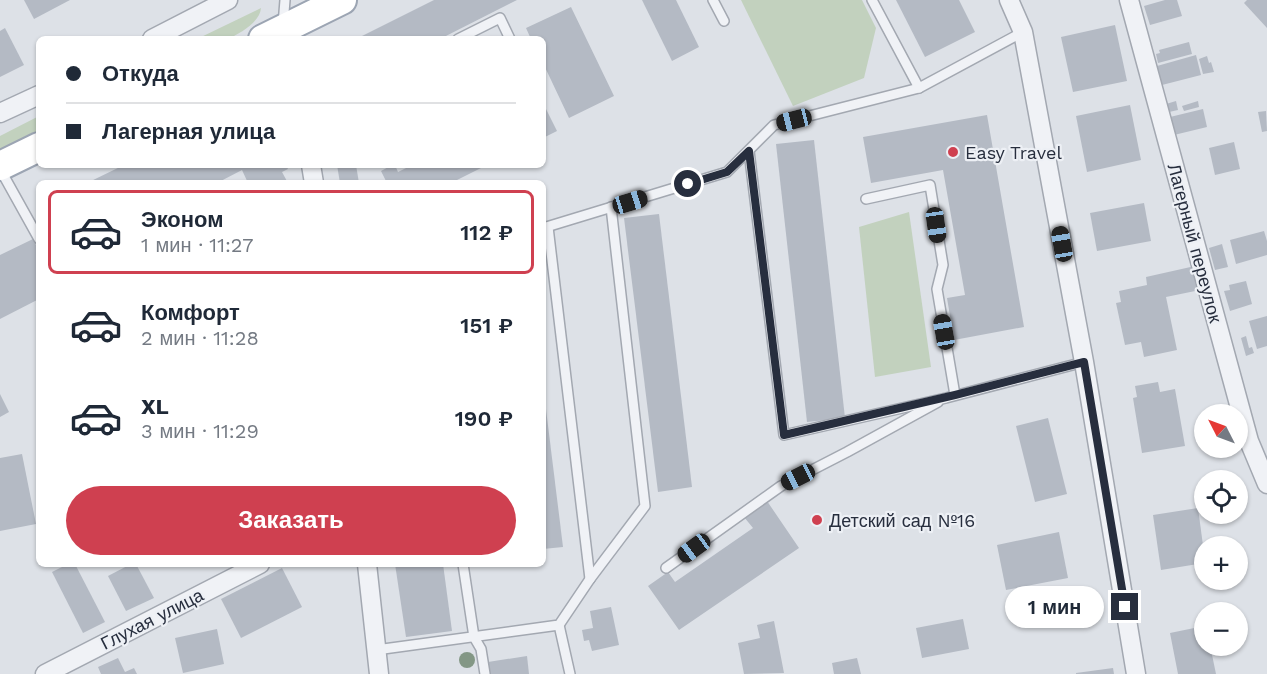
<!DOCTYPE html>
<html lang="ru">
<meta charset="utf-8">
<style>
body{margin:0;font-family:"Work Sans",sans-serif;background:#f6f6f7;color:#1f2937;height:100vh;display:flex;flex-direction:column;font-size:22px;white-space:nowrap}
*{box-sizing:border-box;margin:0}
p{font-size:20px;color:#747a83}
.icon{flex:none;width:33px;height:33px;fill:none;stroke:currentColor;stroke-width:2;stroke-linecap:round;stroke-linejoin:round}
.map{position:relative;flex:1;overflow:hidden}
.drawer{position:absolute;left:36px;top:180px;width:510px;height:387px;display:flex;flex-direction:column;background:#fff;border-radius:9px;box-shadow:0 2px 4px #0004}
.drawer>*{flex:none}
.top-card{position:absolute;left:36px;top:36px;width:510px;height:132px;border-radius:9px;box-shadow:0 2px 4px #0004;display:grid;align-content:center;height:132px;padding:0 30px;background:#fff}
.needle{width:39px;rotate:312deg}
.controls{position:absolute;left:1194px;top:404px;display:grid;gap:12px}
.controls a{display:grid;place-items:center;width:54px;height:54px;border-radius:50%;background:#fff;box-shadow:0 2px 4px #0004;font-size:30px}
.end{position:absolute;width:27px;height:27px;margin:-14px;border:8px solid #272e3e;background:#fff;box-shadow:0 0 0 3px #fff}
.from{border-radius:50%}
.bubble{position:absolute;height:42px;border-radius:21px;background:#fff;box-shadow:0 2px 4px #0004;font-size:20px;font-weight:600;line-height:42px;text-align:center}
.car{position:absolute;width:18px;height:36px;margin:-18px -9px;border-radius:8px;box-shadow:0 0 4px 2px #0007;background:linear-gradient(#222 24%,#8ab4d8 0 40%,#222 0 76%,#8ab4d8 0 86%,#222 0)}
.top-card b{display:flex;align-items:center;gap:21px;height:57px;font-size:22px}
.top-card b+b{border-top:2px solid #e0e1e3}
.top-card i{width:15px;height:15px;background:#1f2937}
ul{padding:10px 0 0;list-style:none}
li{display:flex;align-items:center;gap:18px;height:84px;margin:0 12px 9px;padding:0 18px;border:3px solid transparent;border-radius:9px}
li div{flex:1}
li b{display:block;font-size:22px}
li em{font-style:normal;font-weight:600}
li.selected{border-color:#cf4050}
li>.icon{width:54px;height:54px;stroke-width:1.5}
.button{display:flex;gap:12px;margin-top:auto;padding:12px 30px}
.button a{flex:1;height:69px;border-radius:36px;background:#cf4050;color:#fff;font-size:24px;font-weight:600;line-height:69px;text-align:center}
.map>svg:first-child{display:block}
.green{fill:#c2d1be}
.building{fill:#b4bac4}
.lines{fill:none;stroke-linecap:round;stroke-linejoin:round}
.service-casing{stroke:#a3a8b1;stroke-width:12}
.minor-casing{stroke:#a3a8b1;stroke-width:21}
.primary-casing{stroke:#9ca5b3;stroke-width:32}
.service{stroke:#f0f2f6;stroke-width:9}
.minor{stroke:#f0f2f6;stroke-width:18}
.primary{stroke:#fff;stroke-width:28}
.tree{fill:#839785}
.route{stroke:#272e3e;stroke-width:8}
.poi-dot{fill:#cf4050;stroke:#edf0f5;stroke-width:2}
.labels{text-anchor:middle;dominant-baseline:central;stroke-width:4.5;stroke-linejoin:round;paint-order:stroke}
.poi-label{font-size:18px;fill:#272e3e;stroke:#edf0f5;text-anchor:start}
.street-label{font-size:18px;fill:#272e3e;stroke:#edf0f5}
</style>
<div class="map">
<svg width="1267" height="674" viewBox="0 0 1267 674">
<rect width="100%" height="100%" fill="#dde1e7"/>
<g class="green">
<path d="M741 0H862L876 28 864 78 793 106Z"/>
<path d="M261 8C260 22 240 34 227 39 218 41 206 39 197 39Z"/>
<path d="M39 116V132L0 152V136Z"/>
<path d="M909 212 931 367 875 377 859 227Z"/>
</g>
<g class="building">
<path d="M24 0H70L34 19Z"/>
<path d="M434 0H517L440 39H356Z"/>
<path d="M642 0H676L699 47 672 61Z"/>
<path d="M896 0H959L975 32 925 57Z"/>
<path d="M1165 0H1177L1182 16 1150 25 1144 6Z"/>
<path d="M1247 0H1267V28L1244 3Z"/>
<path d="M571 7 614 96 569 118 543 63V39H531L526 28Z"/>
<path d="M1115 25 1127 81 1073 92 1061 37Z"/>
<path d="M5 28 24 65 0 77V31Z"/>
<path d="M1189 42 1192 54 1158 63 1156 54 1160 53 1159 50Z"/>
<path d="M1196 55 1201 75 1162 85 1157 66Z"/>
<path d="M1207 56 1209 63 1211 62 1214 72 1203 74 1199 59Z"/>
<path d="M1176 101 1178 110 1169 112 1166 104Z"/>
<path d="M1198 101 1199 107 1184 111 1182 106Z"/>
<path d="M543 103 557 131 543 138Z"/>
<path d="M1130 105 1141 160 1087 172 1076 116Z"/>
<path d="M1203 109 1207 127 1174 135 1170 117Z"/>
<path d="M1266 111 1267 131 1262 132 1258 112Z"/>
<path d="M987 115 1024 327 954 340 947 298 965 295 943 170 871 183 863 137Z"/>
<path d="M814 140 845 418 807 422 776 144Z"/>
<path d="M1234 142 1240 169 1215 175 1209 148Z"/>
<path d="M124 165H286L288 169 282 172 288 183H248L242 170 217 183H87Z"/>
<path d="M337 165H356L359 183H340Z"/>
<path d="M392 165H395L398 172 412 165H487L451 183H387L381 171Z"/>
<path d="M1144 203 1151 241 1097 251 1090 213Z"/>
<path d="M659 214 692 487 658 492 624 218Z"/>
<path d="M1264 231 1267 241V255L1236 264 1230 240Z"/>
<path d="M33 239 39 251V299L0 319V255Z"/>
<path d="M1222 244 1228 267 1215 270 1209 248Z"/>
<path d="M1195 266 1200 290 1166 297 1177 350 1144 357 1141 342 1125 345 1116 303 1121 302 1119 291 1147 285 1146 277Z"/>
<path d="M1246 281 1252 304 1230 311 1224 291 1230 290 1229 285Z"/>
<path d="M1267 316V346L1257 349 1249 321Z"/>
<path d="M1246 336 1249 348 1252 347 1254 353 1246 356 1241 338Z"/>
<path d="M1158 382 1160 392 1175 389 1185 446 1142 453 1133 398 1137 397 1135 386Z"/>
<path d="M543 393H544L563 547 543 549Z"/>
<path d="M0 394 9 412 0 417Z"/>
<path d="M1048 418 1067 494 1035 502 1016 426Z"/>
<path d="M22 454 36 524 0 531V458Z"/>
<path d="M767 501 799 548 679 630 648 586 668 572 675 582 753 528 744 517Z"/>
<path d="M1198 508 1204 553V563L1161 570 1153 515Z"/>
<path d="M1059 532 1068 578 1006 590 997 545Z"/>
<path d="M68 564H75L105 622 83 633 52 572Z"/>
<path d="M131 564H136L154 598 126 611 108 576Z"/>
<path d="M395 564H443L452 631 406 637Z"/>
<path d="M282 568 302 607 241 638 221 599Z"/>
<path d="M611 607 619 645 592 651 589 640 584 641 582 630 593 628 590 611Z"/>
<path d="M963 619 969 649 922 658 916 628Z"/>
<path d="M774 621 784 673 744 674 738 643 760 638 757 625Z"/>
<path d="M1204 626V645H1210L1216 674H1178L1170 633Z"/>
<path d="M217 629 224 664 183 673 175 638Z"/>
<path d="M527 656 529 674H490L488 662Z"/>
<path d="M118 658 125 672 134 668 137 674H101L98 667Z"/>
<path d="M857 658 861 674H834L832 663Z"/>
<path d="M1113 668 1114 674H1076V673Z"/>
</g>
<g class="lines">
<g class="service-casing">
<g id="service">
<path d="M713 0 724 21"/>
<path d="M872 0 919 88"/>
<path d="M283 25 285 0"/>
<path d="M458 39 500 18 510 39"/>
<path d="M749 151 784 435 946 398 1084 362"/>
<path d="M0 169 39 239"/>
<path d="M866 199 930 185 943 265 937 289 955 395"/>
<path d="M548 227 590 579"/>
<path d="M543 228 727 172 774 125 919 88 1023 32"/>
<path d="M463 564 474 637 481 649 485 674"/>
<path d="M666 568 781 486 847 452 938 402"/>
<path d="M559 625 570 674"/>
<path d="M376 650 559 625 590 579 645 506 611 207"/>
</g>
</g>
<g class="minor-casing">
<g id="minor">
<path d="M1009 0 1023 32 1084 362 1136 674"/>
<path d="M1129 0 1249 441 1267 484"/>
<path d="M152 39 228 0"/>
<path d="M0 113 39 95"/>
<path d="M311 165 314 183"/>
<path d="M367 564 379 674"/>
<path d="M45 674 260 564"/>
</g>
</g>
<g class="primary-casing">
<g id="primary">
<path d="M263 39 342 0"/>
<path d="M0 166 39 147"/>
</g>
</g>
<use href="#service" class="service"/>
<use href="#minor" class="minor"/>
<use href="#primary" class="primary"/>
</g>
<circle class="tree" cx="467" cy="660" r="8"/>
<g class="lines">
<path class="route" d="M688 184 727 172 749 151 784 435 955 395 1084 362 1125 607"/>
</g>
<g class="poi-dot">
<circle cx="953" cy="152" r="6"/>
<circle cx="817" cy="520" r="6"/>
</g>
<g class="labels">
<g class="poi-label">
<text x="965" y="152">Easy Travel</text>
<text x="829" y="520">Детский сад №16</text>
</g>
<g class="street-label">
<text transform="translate(1195 243) rotate(75)">Лагерный переулок</text>
<text transform="translate(152 619) rotate(-27)">Глухая улица</text>
</g>
</g>
</svg>
<div class="controls">
<a><svg class="needle" viewBox="-14 -14 28 28"><path d="M0-13l5 13h-10z" fill="#e53935"/><path d="M0 13l5-13h-10z" fill="#747a83"/></svg></a>
<a><svg class="icon" aria-label="locate" viewBox="0 0 24 24"><circle cx="12" cy="12" r="6"/><path d="M12 2v4M12 18v4M2 12h4M18 12h4"/></svg></a>
<a>+</a>
<a>−</a>
</div>
<i class="end from" style="left:688px;top:184px"></i>
<i class="end" style="left:1125px;top:607px"></i>
<div class="bubble" style="left:1005px;top:586px;width:99px">1 мин</div>
<i class="car" style="left:794px;top:120px;rotate:256deg"></i>
<i class="car" style="left:630px;top:202px;rotate:73deg"></i>
<i class="car" style="left:936px;top:225px;rotate:172deg"></i>
<i class="car" style="left:1062px;top:244px;rotate:350deg"></i>
<i class="car" style="left:944px;top:332px;rotate:350deg"></i>
<i class="car" style="left:798px;top:477px;rotate:243deg"></i>
<i class="car" style="left:694px;top:548px;rotate:234deg"></i>
<div class="top-card">
<b><i class="from"></i>Откуда</b>
<b><i></i>Лагерная улица</b>
</div>
<section class="drawer">
<ul>
<li class="selected"><svg class="icon" aria-label="car" viewBox="0 0 24 24"><path d="M5 17H2v-5l4-1 3-4h7l3 4 3 1v5h-3M9 17h6M6 11h13"/><circle cx="7" cy="17" r="2"/><circle cx="17" cy="17" r="2"/></svg><div><b>Эконом</b><p>1 мин · 11:27</p></div><em>112 ₽</em></li>
<li><svg class="icon" aria-label="car" viewBox="0 0 24 24"><path d="M5 17H2v-5l4-1 3-4h7l3 4 3 1v5h-3M9 17h6M6 11h13"/><circle cx="7" cy="17" r="2"/><circle cx="17" cy="17" r="2"/></svg><div><b>Комфорт</b><p>2 мин · 11:28</p></div><em>151 ₽</em></li>
<li><svg class="icon" aria-label="car" viewBox="0 0 24 24"><path d="M5 17H2v-5l4-1 3-4h7l3 4 3 1v5h-3M9 17h6M6 11h13"/><circle cx="7" cy="17" r="2"/><circle cx="17" cy="17" r="2"/></svg><div><b>XL</b><p>3 мин · 11:29</p></div><em>190 ₽</em></li>
</ul>
<div class="button"><a>Заказать</a></div>
</section>
</div>
